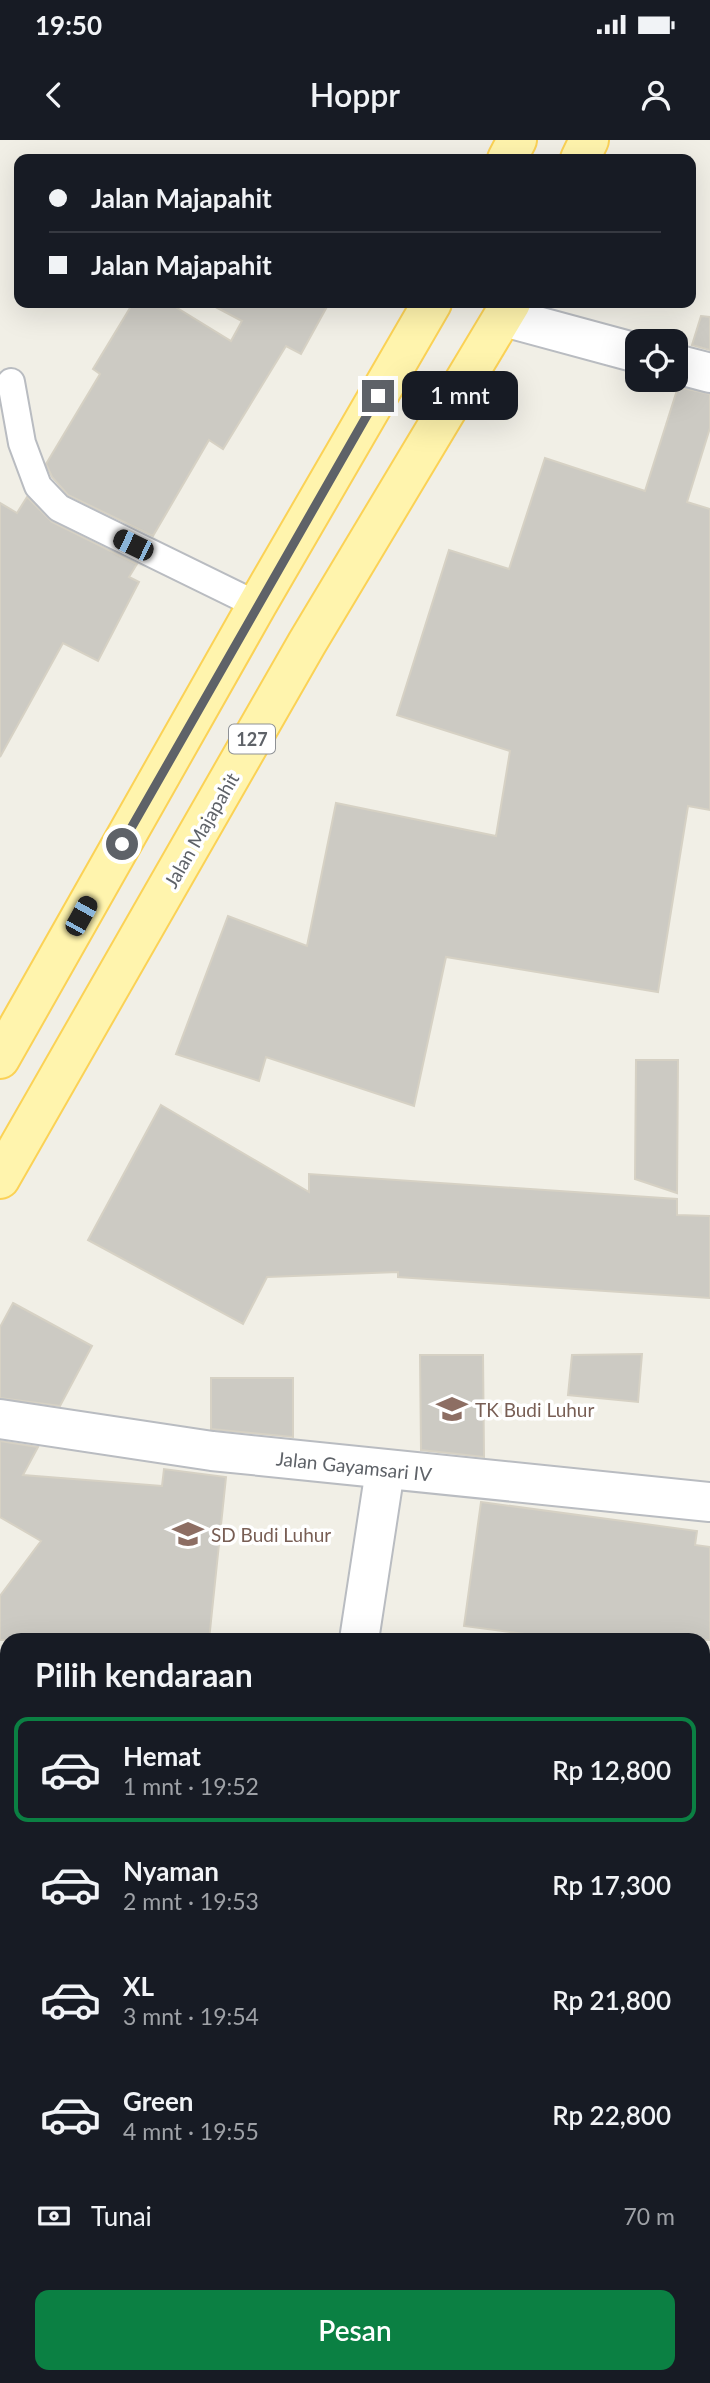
<!DOCTYPE html>
<html lang="id">
<meta charset="utf-8">
<style>
body{margin:0;font-family:Lato,sans-serif;background:#242831;color:#f1f3f6;height:100vh;display:flex;flex-direction:column;font-size:26px;white-space:nowrap}
*{box-sizing:border-box;margin:0}
p{font-size:23px;color:#9ea1a6}
.icon{flex:none;width:38px;height:38px;fill:none;stroke:currentColor;stroke-width:2;stroke-linecap:round;stroke-linejoin:round}
.map{position:relative;flex:1;overflow:hidden}
.side{position:absolute;left:0px;top:1493px;width:710px;height:751px;display:flex;flex-direction:column;background:#171b24;border-radius:21px 21px 0 0;box-shadow:0 7px 28px #0002}
.side>*{flex:none}
.banner{position:absolute;left:14px;top:14px;width:682px;height:154px;border-radius:14px;box-shadow:0 7px 28px #0002;display:grid;align-content:center;height:154px;padding:0 35px;background:#171b24}
.fabs{position:absolute;left:625px;top:189px;display:grid;gap:14px}
.fabs a{display:grid;place-items:center;width:63px;height:63px;border-radius:14px;background:#171b24;box-shadow:0 7px 28px #0002;font-size:35px}
.end{position:absolute;width:32px;height:32px;margin:-16px;border:9px solid #5e6268;background:#fff;box-shadow:0 0 0 4px #fff}
.from{border-radius:50%}
.bubble{position:absolute;height:49px;border-radius:14px;background:#171b24;box-shadow:0 7px 28px #0002;font-size:23px;font-weight:600;line-height:49px;text-align:center}
.car{position:absolute;width:21px;height:42px;margin:-21px -10px;border-radius:9px;box-shadow:0 0 5px 2px #0007;background:linear-gradient(#222 24%,#8ab4d8 0 40%,#222 0 76%,#8ab4d8 0 86%,#222 0)}
.banner b{display:flex;align-items:center;gap:24px;height:66px;font-size:26px}
.banner b+b{border-top:2px solid #363941}
.banner i{width:18px;height:18px;background:#f1f3f6}
ul{padding:0;list-style:none}
li{display:flex;align-items:center;gap:21px;height:105px;margin:0 14px 10px;padding:0 21px;border:4px solid transparent;border-radius:14px}
li div{flex:1}
li b{display:block;font-size:26px}
li em{font-style:normal;font-weight:600}
li.selected{border-color:#0b8043}
li>.icon{width:63px;height:63px;stroke-width:1.5}
h2{padding:0 35px;font-size:32px;line-height:84px}
.pay{display:flex;align-items:center;gap:18px;height:77px;padding:0 35px;font-size:26px}
.pay p{margin-inline-start:auto}
.cta{display:flex;gap:14px;margin-top:auto;padding:14px 35px}
.cta a{flex:1;height:80px;border-radius:14px;background:#0b8043;color:#fff;font-size:28px;font-weight:600;line-height:80px;text-align:center}
.status{display:flex;justify-content:space-between;align-items:center;height:49px;padding:0 35px;background:#171b24;direction:ltr}
.status svg{height:19px;fill:currentColor}
header{display:flex;justify-content:space-between;align-items:center;height:91px;padding:0 35px;background:#171b24;font-size:32px;font-weight:600}
.map>svg:first-child{display:block}
.lines{fill:none;stroke-linecap:round;stroke-linejoin:round}
.stream{stroke:#a8d7ff;stroke-width:16}
.building{fill:#cccac3;stroke:#d6d1c4;stroke-width:2}
.service-casing{stroke:#b9bcc1;stroke-width:30}
.minor-casing{stroke:#b9bcc1;stroke-width:42}
.primary-casing{stroke:#fbd256;stroke-width:42}
.motorway-casing{stroke:#f7b200;stroke-width:42}
.service{stroke:#fff;stroke-width:26}
.minor{stroke:#fff;stroke-width:38}
.primary{stroke:#fff4ad;stroke-width:38}
.motorway{stroke:#ffe68f;stroke-width:38}
.route{stroke:#5e6268;stroke-width:9}
.labels{text-anchor:middle;dominant-baseline:central;stroke-width:7;stroke-linejoin:round;paint-order:stroke}
.shield{fill:#fff;stroke:#8e9195;stroke-width:2}
.shield-label{font-size:18px;font-weight:bold;fill:#5e6268}
.street-label{font-size:19px;fill:#5e6268;stroke:#fff}
.education-label{font-size:19px;fill:#785e54;stroke:#fff;text-anchor:start}
</style>
<div class="status"><b>19:50</b><svg viewBox="0 0 49 12"><path d="M0 12V9h3v3zM5 12V6h3v6zM10 12V3h3v9zM15 12V0h3v12zM26 1h20v11H26zM47 4h2v5h-2z"/></svg></div>
<header><svg class="icon" aria-label="back" viewBox="0 0 24 24"><path d="M15 5l-7 7 7 7"/></svg>Hoppr<svg class="icon" aria-label="person" viewBox="0 0 24 24"><circle cx="12" cy="8" r="4"/><path d="M4 21q1-7 8-7t8 7"/></svg></header>
<div class="map">
<svg width="710" height="2243" viewBox="0 0 710 2243">
<rect width="100%" height="100%" fill="#f1efe6"/>
<g class="lines">
<path class="stream" d="M704 2052 710 2036"/>
</g>
<g class="building">
<path d="M133 163H169L231 201 242 181 208 163H329L301 214 286 206 223 309 209 300 153 396 68 355 52 337 46 324 100 234 93 229Z"/>
<path d="M701 176 710 177V210L692 205Z"/>
<path d="M678 247 710 254V288L687 362 710 369V670L688 666 658 852 446 817 414 966 266 917 259 941 176 914 228 776 307 806 336 663 496 696 510 611 397 575 449 410 509 429 545 318 645 351Z"/>
<path d="M27 357 52 382 137 424 129 437 139 442 98 521 63 503 0 617V363L17 373Z"/>
<path d="M636 920H678L677 1053 635 1039Z"/>
<path d="M161 965 309 1052V1034L677 1059V1075L710 1076V1158L398 1137V1132L267 1137 243 1184 88 1100Z"/>
<path d="M13 1163 92 1206 60 1266 0 1258V1187Z"/>
<path d="M642 1214 638 1262 568 1255 572 1215Z"/>
<path d="M420 1215H483L484 1317 421 1310Z"/>
<path d="M211 1238H293V1297L211 1289Z"/>
<path d="M0 1301 38 1307 23 1335 162 1346 164 1329 226 1337 209 1500H0V1456L41 1401 0 1377Z"/>
<path d="M481 1362 697 1391 695 1405 710 1407V1500H570L464 1486Z"/>
</g>
<g class="lines">
<g class="service-casing">
<path id="service" d="M11 242 22 303 38 346 59 368 257 465"/>
</g>
<g class="minor-casing">
<g id="minor">
<path d="M504 177 637 213"/>
<path d="M676 224 710 233"/>
<path d="M0 1279 212 1311 710 1362"/>
<path d="M359 1500 385 1330"/>
<path d="M704 1808 710 1809"/>
<path d="M0 2164 7 2167"/>
<path d="M116 2243 119 2236"/>
</g>
</g>
<g class="primary-casing">
<g id="primary">
<path d="M507 19 517 0"/>
<path d="M580 19 589 0"/>
<path d="M0 919 257 465 432 163"/>
<path d="M0 1039 307 503 511 163"/>
</g>
</g>
<g class="motorway-casing">
<g id="motorway">
<path d="M0 1667 7 1673"/>
<path d="M0 1786 7 1792"/>
<path d="M510 2236 518 2243"/>
<path d="M651 2236 658 2243"/>
</g>
</g>
<use href="#service" class="service"/>
<use href="#minor" class="minor"/>
<use href="#primary" class="primary"/>
<use href="#motorway" class="motorway"/>
</g>
<g class="lines">
<path class="route" d="M122 704 378 256"/>
</g>
<defs>
<g id="school-bare" transform="scale(2.415)"><path d="M0-5L7-2L0 1L-7-2ZM-4 1L0 2.5L4 1V4Q0 6-4 4Z" fill="#8d6e63" stroke="#fff" stroke-width="2.5" paint-order="stroke"/></g>
</defs>
<g fill-rule="evenodd">
<use href="#school-bare" x="452" y="1269"/>
<use href="#school-bare" x="188" y="1394"/>
</g>
<g class="labels">
<rect class="shield" x="229" y="584.5" width="46" height="29" rx="5"/>
<g class="shield-label">
<text x="252" y="599">127</text>
</g>
<g class="street-label">
<text transform="translate(201 690) rotate(-60)">Jalan Majapahit</text>
<text transform="translate(354 1326) rotate(6)">Jalan Gayamsari IV</text>
</g>
<g class="education-label">
<text x="475" y="1269">TK Budi Luhur</text>
<text x="211" y="1394">SD Budi Luhur</text>
</g>
</g>
</svg>
<div class="fabs">
<a><svg class="icon" aria-label="locate" viewBox="0 0 24 24"><circle cx="12" cy="12" r="6"/><path d="M12 2v4M12 18v4M2 12h4M18 12h4"/></svg></a>
</div>
<i class="end from" style="left:122px;top:704px"></i>
<i class="end" style="left:378px;top:256px"></i>
<div class="bubble" style="left:402px;top:231px;width:116px">1 mnt</div>
<i class="car" style="left:133px;top:405px;rotate:296deg"></i>
<i class="car" style="left:81px;top:776px;rotate:29deg"></i>
<div class="banner">
<b><i class="from"></i>Jalan Majapahit</b>
<b><i></i>Jalan Majapahit</b>
</div>
<section class="side">
<h2>Pilih kendaraan</h2>
<ul>
<li class="selected"><svg class="icon" aria-label="car" viewBox="0 0 24 24"><path d="M5 17H2v-5l4-1 3-4h7l3 4 3 1v5h-3M9 17h6M6 11h13"/><circle cx="7" cy="17" r="2"/><circle cx="17" cy="17" r="2"/></svg><div><b>Hemat</b><p>1 mnt · 19:52</p></div><em>Rp 12,800</em></li>
<li><svg class="icon" aria-label="car" viewBox="0 0 24 24"><path d="M5 17H2v-5l4-1 3-4h7l3 4 3 1v5h-3M9 17h6M6 11h13"/><circle cx="7" cy="17" r="2"/><circle cx="17" cy="17" r="2"/></svg><div><b>Nyaman</b><p>2 mnt · 19:53</p></div><em>Rp 17,300</em></li>
<li><svg class="icon" aria-label="car" viewBox="0 0 24 24"><path d="M5 17H2v-5l4-1 3-4h7l3 4 3 1v5h-3M9 17h6M6 11h13"/><circle cx="7" cy="17" r="2"/><circle cx="17" cy="17" r="2"/></svg><div><b>XL</b><p>3 mnt · 19:54</p></div><em>Rp 21,800</em></li>
<li><svg class="icon" aria-label="car" viewBox="0 0 24 24"><path d="M5 17H2v-5l4-1 3-4h7l3 4 3 1v5h-3M9 17h6M6 11h13"/><circle cx="7" cy="17" r="2"/><circle cx="17" cy="17" r="2"/></svg><div><b>Green</b><p>4 mnt · 19:55</p></div><em>Rp 22,800</em></li>
</ul>
<div class="pay"><svg class="icon" aria-label="cash" viewBox="0 0 24 24"><path d="M3 7h18v10H3z"/><circle cx="12" cy="12" r="2"/></svg>Tunai<p>70 m</p></div>
<div class="cta"><a>Pesan</a></div>
</section>
</div>
